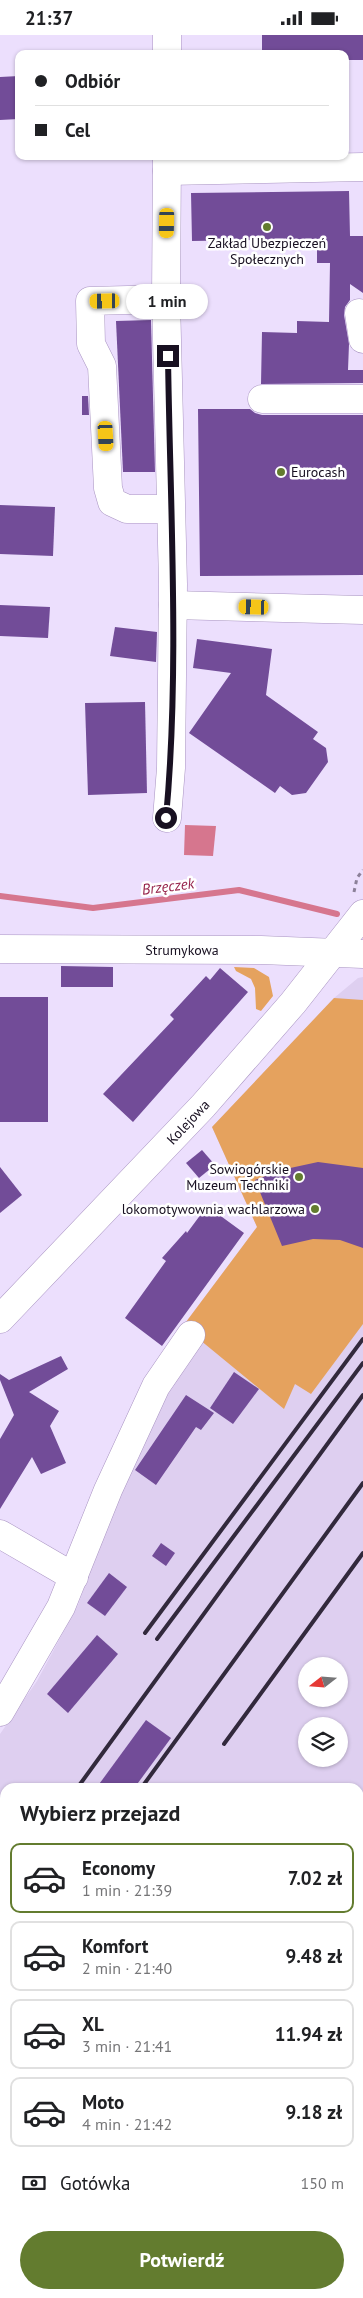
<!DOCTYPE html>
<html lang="pl">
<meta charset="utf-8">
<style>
body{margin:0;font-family:"PT Sans",sans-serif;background:#f2f2f2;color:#202124;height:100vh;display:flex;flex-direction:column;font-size:19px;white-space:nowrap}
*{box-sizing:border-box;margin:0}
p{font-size:16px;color:#757577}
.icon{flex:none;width:28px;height:28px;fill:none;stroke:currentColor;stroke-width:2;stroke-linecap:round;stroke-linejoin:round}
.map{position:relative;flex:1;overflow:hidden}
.side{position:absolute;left:0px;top:1748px;width:364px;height:516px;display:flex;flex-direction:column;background:#fff;border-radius:15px 15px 0 0;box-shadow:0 1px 4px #0004}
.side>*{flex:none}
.banner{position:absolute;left:15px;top:15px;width:334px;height:110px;border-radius:10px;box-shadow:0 1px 4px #0004;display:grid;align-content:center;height:110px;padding:0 20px;background:#fff}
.needle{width:32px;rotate:253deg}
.tools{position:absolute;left:298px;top:1622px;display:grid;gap:10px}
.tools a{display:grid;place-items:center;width:50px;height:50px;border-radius:50%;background:#fff;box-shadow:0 1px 4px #0004;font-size:25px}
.end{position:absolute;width:22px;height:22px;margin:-11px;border:6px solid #181021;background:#fff;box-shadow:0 0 0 2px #fff}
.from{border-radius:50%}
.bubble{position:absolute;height:35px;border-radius:18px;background:#fff;box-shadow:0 1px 4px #0004;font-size:16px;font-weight:700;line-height:35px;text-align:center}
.car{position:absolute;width:15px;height:30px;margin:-15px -8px;border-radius:6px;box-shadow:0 0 4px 1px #0007;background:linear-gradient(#f5c518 24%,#345 0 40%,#f5c518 0 76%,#345 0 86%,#f5c518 0)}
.banner b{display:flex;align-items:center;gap:18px;height:48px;font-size:19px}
.banner b+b{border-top:1px solid #e0e0e0}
.banner i{width:12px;height:12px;background:#202124}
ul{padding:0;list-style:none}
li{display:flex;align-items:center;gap:15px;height:70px;margin:0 10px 8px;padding:0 10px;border:2px solid #e0e0e0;border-radius:10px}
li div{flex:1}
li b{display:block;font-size:19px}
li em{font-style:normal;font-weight:700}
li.on{border-color:#637c2f}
li>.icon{width:45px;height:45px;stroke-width:1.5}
h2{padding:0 20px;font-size:22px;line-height:60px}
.pay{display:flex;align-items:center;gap:12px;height:55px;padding:0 20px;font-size:19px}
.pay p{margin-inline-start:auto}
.cta{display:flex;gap:10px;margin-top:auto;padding:10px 20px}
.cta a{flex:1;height:58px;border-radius:30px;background:#637c2f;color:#fff;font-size:20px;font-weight:700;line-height:58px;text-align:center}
.status{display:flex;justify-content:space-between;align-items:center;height:35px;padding:0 25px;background:#fff;direction:ltr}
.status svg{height:14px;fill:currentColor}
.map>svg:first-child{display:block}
.built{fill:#decff0;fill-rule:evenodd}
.green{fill:#e5a25e}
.water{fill:#d6768e}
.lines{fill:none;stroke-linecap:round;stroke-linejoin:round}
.stream{stroke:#d6768e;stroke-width:6}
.building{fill:#724c98}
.minor-casing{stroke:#a994c2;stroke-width:29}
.path{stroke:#8c8199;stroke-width:3;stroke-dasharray:4 4;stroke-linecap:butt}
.minor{stroke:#fff;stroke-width:28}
.rail{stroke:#32293c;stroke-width:4}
.route{stroke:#181021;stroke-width:6}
.poi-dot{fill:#637c2f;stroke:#fff;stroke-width:2}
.labels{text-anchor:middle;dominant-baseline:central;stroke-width:5;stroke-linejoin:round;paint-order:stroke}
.poi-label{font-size:14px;fill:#181021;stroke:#fff;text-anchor:end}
.street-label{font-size:14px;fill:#181021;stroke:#fff}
.water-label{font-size:15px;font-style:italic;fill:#96234b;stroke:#fff}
</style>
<div class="status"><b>21:37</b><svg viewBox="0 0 49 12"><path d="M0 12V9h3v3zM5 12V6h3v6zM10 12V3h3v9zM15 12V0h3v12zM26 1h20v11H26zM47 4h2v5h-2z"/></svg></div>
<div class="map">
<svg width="363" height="2263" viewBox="0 0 363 2263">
<rect width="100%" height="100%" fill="#ecdffd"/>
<path class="built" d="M363 942V1920L359 1924V1752H5V2259H100L97 2263H0V1699L37 1646 78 1570 117 1462 183 1291 257 1192 212 1092 334 963 358 943ZM306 1631H339V1664H306ZM306 1691H339V1724H306Z"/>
<g class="green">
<path d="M234 932 254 933 269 942 273 961 261 976 256 974 255 953 251 944 236 936Z"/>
<path d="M334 963 363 965V1289L311 1359 295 1349 284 1374 183 1291 257 1192 212 1092Z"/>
<path d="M359 1948 363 1951V2263H97L100 2259H359Z"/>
</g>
<path class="water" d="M185 790 216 791 213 821 184 820Z"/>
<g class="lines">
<path class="stream" d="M0 861 93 873 239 855 337 879"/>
</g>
<g class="building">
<path d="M262 0H363V25H345V19H262Z"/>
<path d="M19 41V84L0 85V42Z"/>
<path d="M349 156 350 201H363V258L350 249V265L345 272 344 280 349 309 348 335H363V348L261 349 262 297 297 298V286L329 287 330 228H317V204L192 206 191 158Z"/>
<path d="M151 285 155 437H123L116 286Z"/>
<path d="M82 361H88L89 380H82Z"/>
<path d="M198 374H250L255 378 262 380H363V540L200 541Z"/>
<path d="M0 470 55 472 53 521 0 519Z"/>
<path d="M0 570 50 572 48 603 0 601Z"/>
<path d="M115 592 157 597 156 627 110 621Z"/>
<path d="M197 604 272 614 266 660 318 697 313 704 326 713 328 727 306 758 292 760 280 751 275 758 189 698 231 638 193 633Z"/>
<path d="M145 667 147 758 88 760 85 668Z"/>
<path d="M61 931 113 932V952H61Z"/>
<path d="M220 933 248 957 133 1087 103 1059 174 984 170 980 206 941 210 945Z"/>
<rect x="0" y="962" width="48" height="125"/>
<path d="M202 1115 215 1130 199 1143 186 1128Z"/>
<path d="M318 1127 363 1133V1213L340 1205 313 1204 282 1211 255 1145 281 1135Z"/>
<path d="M0 1132 22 1160 0 1178Z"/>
<path d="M207 1171 244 1198 162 1311 125 1283 166 1226 162 1223 186 1196 187 1198Z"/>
<path d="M61 1321 68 1334 29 1357 59 1376 50 1391 66 1428 41 1439 32 1422 0 1474V1404L14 1380 0 1345V1339L9 1345Z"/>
<path d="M234 1337 259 1354 233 1389 210 1373Z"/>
<path d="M186 1360 214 1378 201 1395 196 1392 156 1450 135 1435Z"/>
<path d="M161 1508 175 1518 166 1531 152 1521Z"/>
<path d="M109 1538 127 1552 105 1581 87 1568Z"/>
<path d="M97 1600 118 1619 68 1678 47 1659Z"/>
<path d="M146 1685 171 1703 135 1752H97Z"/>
</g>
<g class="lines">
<g class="minor-casing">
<g id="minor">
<path d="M167 0V19"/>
<path d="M167 136 363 132"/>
<path d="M166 264 90 266 91 309 102 331 108 453 112 467 127 474H170"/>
<path d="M359 278 363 304"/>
<path d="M262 364H363"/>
<path d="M173 570 363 575"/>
<path d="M167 783 171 733 173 549 166 264 167 121"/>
<path d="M0 914 261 915 363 919"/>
<path d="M0 1284 203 1071 293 968 363 879"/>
<path d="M0 1499 74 1542"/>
<path d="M0 1677 61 1572 108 1455 156 1351 191 1300"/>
<path d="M359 1834 363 1827"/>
<path d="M0 2214 5 2211"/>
</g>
</g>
<path class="path" d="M354 857 357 843 363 835"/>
<use href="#minor" class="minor"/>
<g class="rail">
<path d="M145 1598 363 1304"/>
<path d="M157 1604 363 1328"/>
<path d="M224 1709 363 1518"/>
<path d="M78 1752 363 1360"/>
<path d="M142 1752 363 1448"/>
<path d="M0 1860 5 1853"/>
<path d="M0 1947 5 1940"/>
</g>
</g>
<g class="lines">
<path class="route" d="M166 783C180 631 170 474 168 321"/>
</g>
<g class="poi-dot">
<circle cx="267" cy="192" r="5"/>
<circle cx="281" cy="437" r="5"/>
<circle cx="299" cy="1142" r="5"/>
<circle cx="315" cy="1174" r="5"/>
</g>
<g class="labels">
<g class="poi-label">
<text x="267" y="208" text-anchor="middle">Zakład Ubezpieczeń<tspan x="267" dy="16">Społecznych</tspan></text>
<text x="291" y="437" text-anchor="start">Eurocash</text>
<text x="289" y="1134">Sowiogórskie<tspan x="289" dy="16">Muzeum Techniki</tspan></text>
<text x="305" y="1174">lokomotywownia wachlarzowa</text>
</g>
<g class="street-label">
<text x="182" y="915">Strumykowa</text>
<text transform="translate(188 1087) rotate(-47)">Kolejowa</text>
</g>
<g class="water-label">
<text transform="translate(168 851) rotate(-7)">Brzęczek</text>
</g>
</g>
</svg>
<div class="tools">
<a><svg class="needle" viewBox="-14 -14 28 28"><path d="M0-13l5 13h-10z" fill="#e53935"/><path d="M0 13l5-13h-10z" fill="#757577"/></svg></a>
<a><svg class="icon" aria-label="layers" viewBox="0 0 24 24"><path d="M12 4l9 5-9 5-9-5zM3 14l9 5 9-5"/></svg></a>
</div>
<i class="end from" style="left:166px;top:783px"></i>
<i class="end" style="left:168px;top:321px"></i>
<div class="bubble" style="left:126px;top:249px;width:82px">1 min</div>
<i class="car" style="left:167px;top:188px;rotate:181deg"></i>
<i class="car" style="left:105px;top:266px;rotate:269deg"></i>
<i class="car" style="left:106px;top:401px;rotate:177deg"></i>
<i class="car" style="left:254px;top:572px;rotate:272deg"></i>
<div class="banner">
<b><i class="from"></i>Odbiór</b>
<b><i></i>Cel</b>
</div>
<section class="side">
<h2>Wybierz przejazd</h2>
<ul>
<li class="on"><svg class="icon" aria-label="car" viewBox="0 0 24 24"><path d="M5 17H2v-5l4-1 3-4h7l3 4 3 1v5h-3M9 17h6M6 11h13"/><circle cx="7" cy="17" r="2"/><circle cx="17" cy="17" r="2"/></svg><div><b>Economy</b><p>1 min · 21:39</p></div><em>7.02 zł</em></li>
<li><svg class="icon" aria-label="car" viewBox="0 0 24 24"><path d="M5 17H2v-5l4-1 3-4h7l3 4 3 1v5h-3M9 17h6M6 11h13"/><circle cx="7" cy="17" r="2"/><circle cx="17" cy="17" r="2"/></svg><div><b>Komfort</b><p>2 min · 21:40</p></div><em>9.48 zł</em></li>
<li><svg class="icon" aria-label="car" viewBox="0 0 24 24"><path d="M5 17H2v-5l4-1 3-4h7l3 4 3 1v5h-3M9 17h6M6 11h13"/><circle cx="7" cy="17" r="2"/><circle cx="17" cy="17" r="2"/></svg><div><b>XL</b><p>3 min · 21:41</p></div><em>11.94 zł</em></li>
<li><svg class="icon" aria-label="car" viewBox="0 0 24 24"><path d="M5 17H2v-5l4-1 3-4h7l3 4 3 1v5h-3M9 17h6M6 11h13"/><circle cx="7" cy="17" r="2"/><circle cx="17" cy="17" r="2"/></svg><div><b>Moto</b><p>4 min · 21:42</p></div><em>9.18 zł</em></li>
</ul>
<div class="pay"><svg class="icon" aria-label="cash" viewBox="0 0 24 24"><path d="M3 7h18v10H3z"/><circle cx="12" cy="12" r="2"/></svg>Gotówka<p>150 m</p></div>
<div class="cta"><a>Potwierdź</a></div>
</section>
</div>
